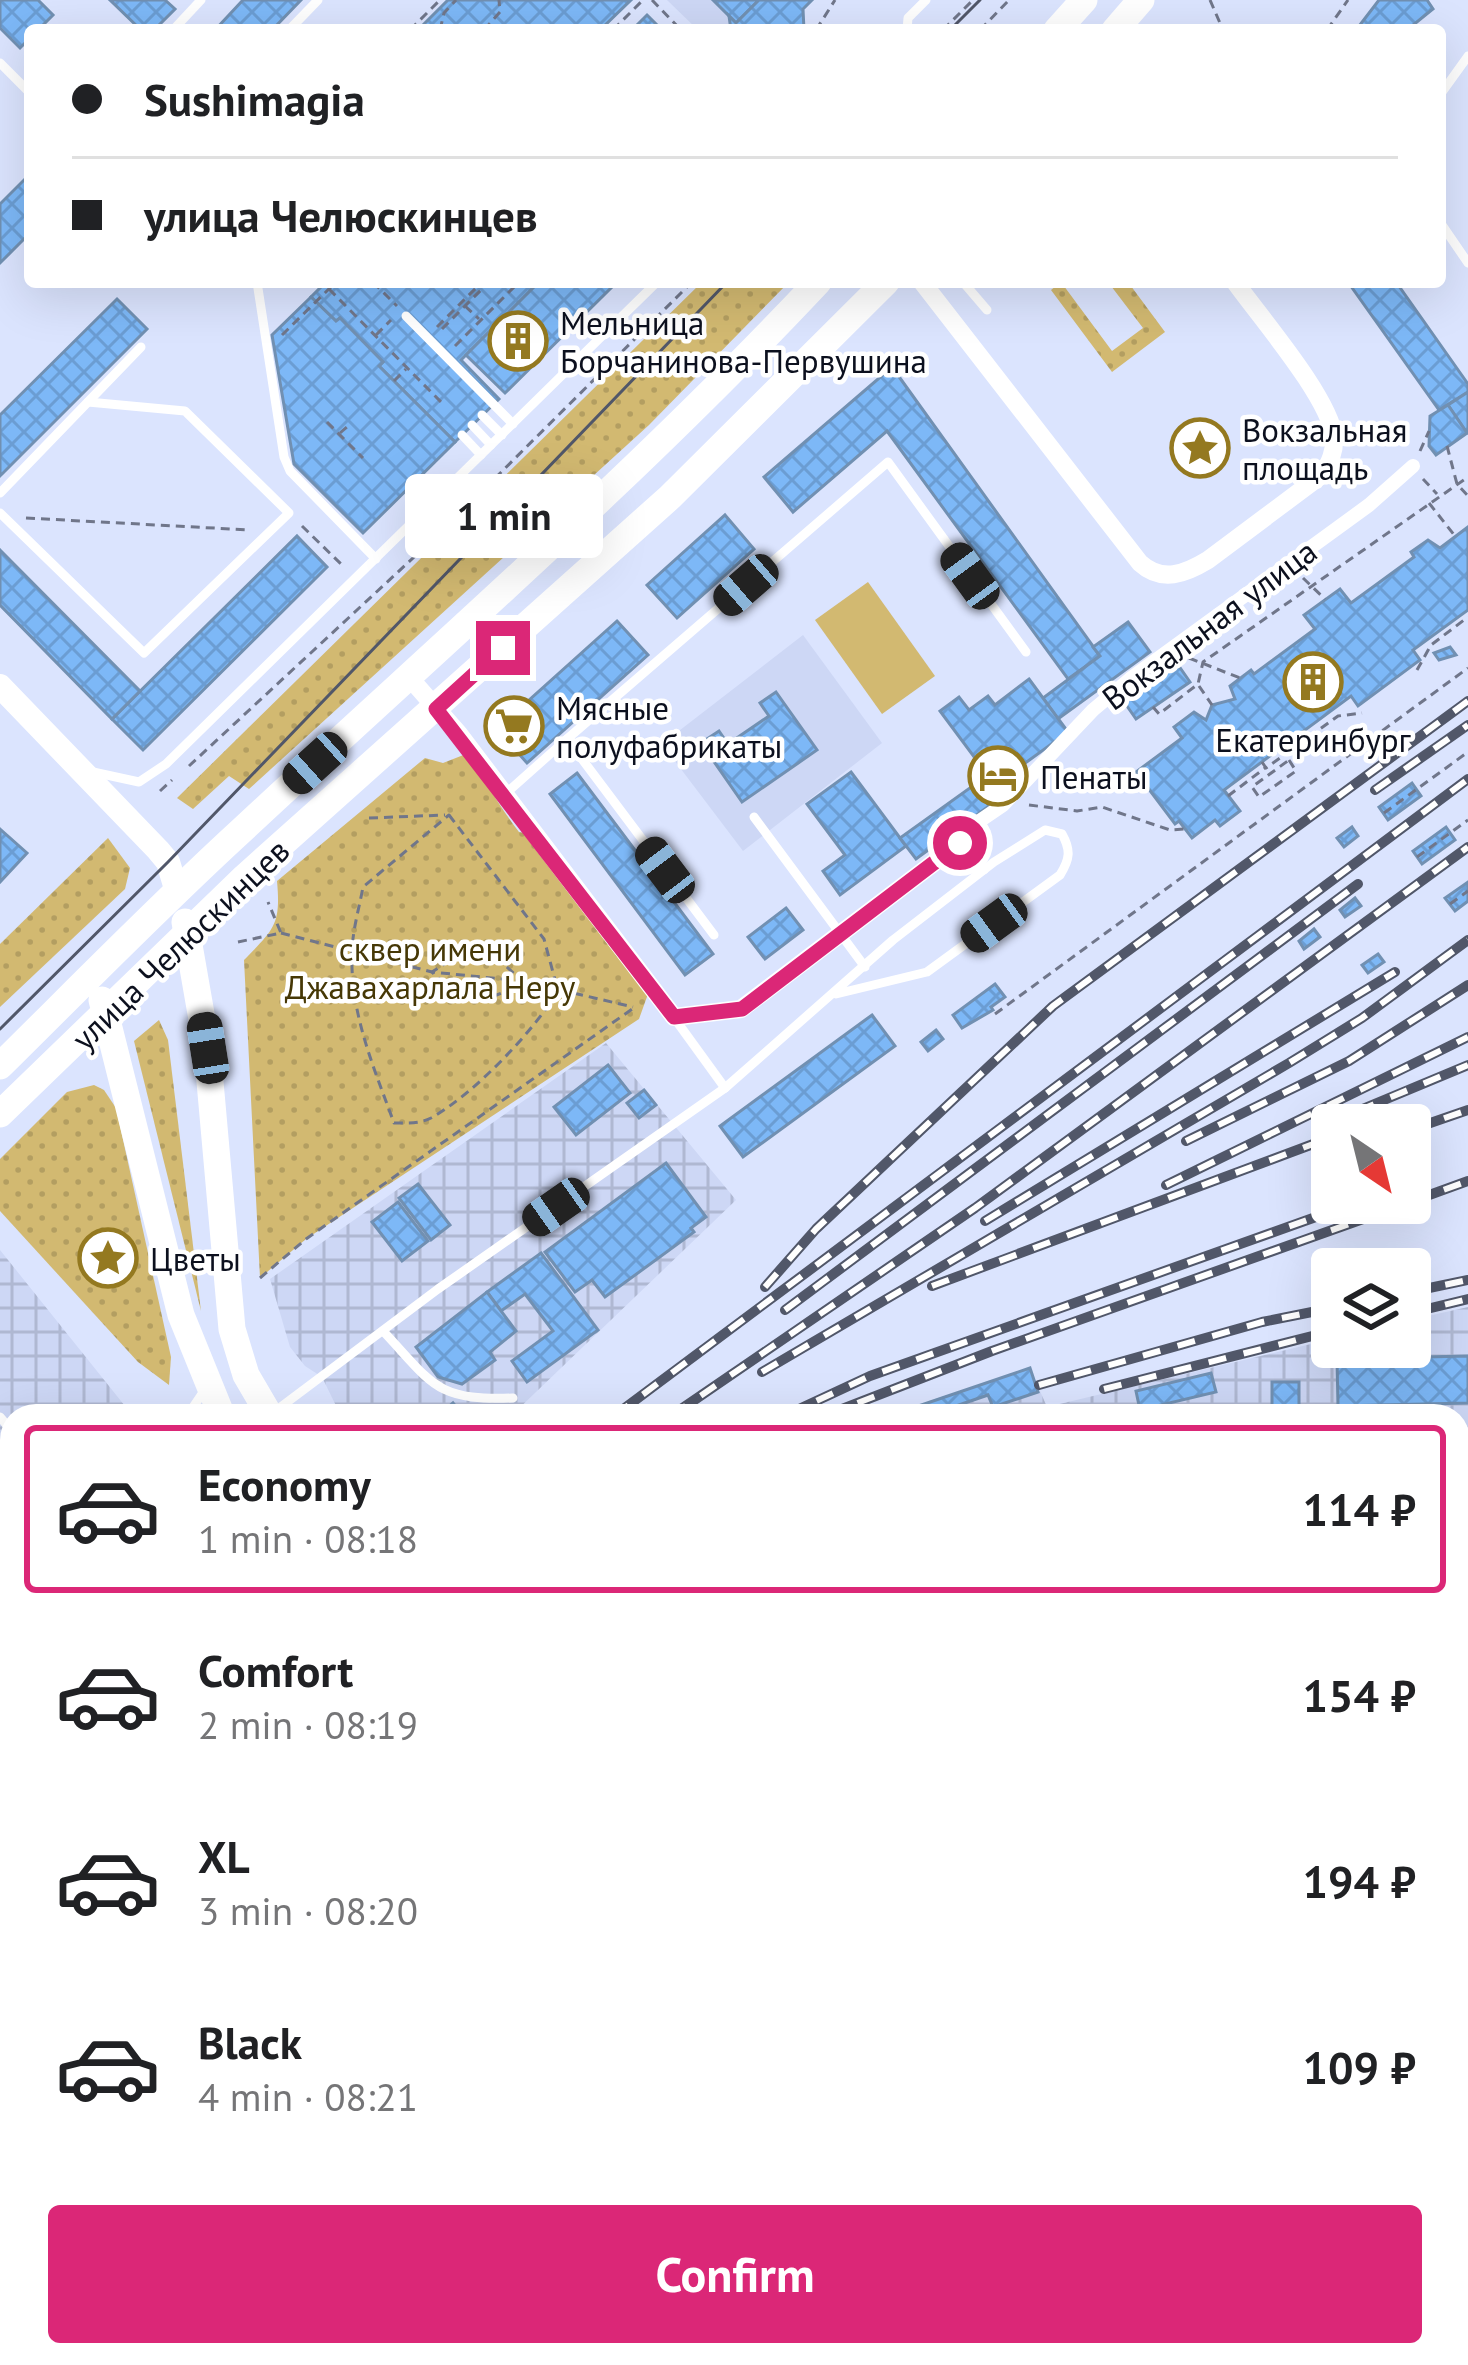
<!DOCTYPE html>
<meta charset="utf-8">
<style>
body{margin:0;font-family:"PT Sans",sans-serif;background:#f2f2f2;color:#202124;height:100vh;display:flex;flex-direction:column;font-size:45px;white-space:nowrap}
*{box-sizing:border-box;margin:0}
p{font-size:39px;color:#757577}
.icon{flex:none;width:66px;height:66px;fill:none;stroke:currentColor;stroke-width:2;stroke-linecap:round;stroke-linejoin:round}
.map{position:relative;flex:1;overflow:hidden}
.drawer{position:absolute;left:0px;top:1404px;width:1470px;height:963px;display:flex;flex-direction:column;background:#fff;border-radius:36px 36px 0 0;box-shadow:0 12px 48px #0002}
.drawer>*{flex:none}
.hud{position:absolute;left:24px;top:24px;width:1422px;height:264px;border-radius:12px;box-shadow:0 12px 48px #0002;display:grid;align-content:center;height:264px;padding:0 48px;background:#fff}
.needle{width:78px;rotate:145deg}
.fabs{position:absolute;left:1311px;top:1104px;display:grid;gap:24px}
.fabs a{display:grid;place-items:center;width:120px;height:120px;border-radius:12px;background:#fff;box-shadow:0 12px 48px #0002;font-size:60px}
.end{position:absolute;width:54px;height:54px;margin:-27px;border:15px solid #db2777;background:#fff;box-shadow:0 0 0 6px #fff}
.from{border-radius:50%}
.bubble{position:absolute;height:84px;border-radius:12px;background:#fff;box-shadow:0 12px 48px #0002;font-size:39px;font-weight:600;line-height:84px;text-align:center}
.car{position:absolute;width:36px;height:72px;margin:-36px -18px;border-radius:15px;box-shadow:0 0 9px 3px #0007;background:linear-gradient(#222 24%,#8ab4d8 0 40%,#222 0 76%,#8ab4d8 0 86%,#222 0)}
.hud b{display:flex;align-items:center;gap:42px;height:114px;font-size:45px}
.hud b+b{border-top:3px solid #e0e0e0}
.hud i{width:30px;height:30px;background:#202124}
ul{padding:21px 0 0;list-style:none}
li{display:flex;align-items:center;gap:36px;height:168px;margin:0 24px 18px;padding:0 24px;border:6px solid transparent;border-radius:12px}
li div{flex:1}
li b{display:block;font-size:45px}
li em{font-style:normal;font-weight:600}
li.selected{border-color:#db2777}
li>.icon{width:108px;height:108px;stroke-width:1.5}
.action{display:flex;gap:24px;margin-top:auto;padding:24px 48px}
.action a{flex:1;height:138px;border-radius:12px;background:#db2777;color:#fff;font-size:48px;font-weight:600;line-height:138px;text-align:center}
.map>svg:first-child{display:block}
.built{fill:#cdd7f5}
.industrial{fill:url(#industrial-grid)}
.grass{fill:url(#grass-dots)}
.pitch{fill:#d2b971}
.building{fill:url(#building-cross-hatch);stroke:#7190b2;stroke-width:3}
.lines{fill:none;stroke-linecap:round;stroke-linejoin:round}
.path{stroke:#70768a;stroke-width:3;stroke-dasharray:9 6;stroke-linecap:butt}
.service{stroke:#fff;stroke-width:9}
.pedestrian{stroke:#fff;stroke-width:14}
.minor{stroke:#fff;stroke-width:18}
.tertiary{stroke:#fff;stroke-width:21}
.secondary{stroke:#fff;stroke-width:24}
.primary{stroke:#fff;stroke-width:27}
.tram{stroke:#515769;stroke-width:3}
.rail-casing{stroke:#515769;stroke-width:10}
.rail{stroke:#fff;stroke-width:6;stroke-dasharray:18;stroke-linecap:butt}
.route{stroke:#db2777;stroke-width:15}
.labels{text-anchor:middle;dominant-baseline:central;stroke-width:9;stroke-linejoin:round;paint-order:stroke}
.poi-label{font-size:33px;fill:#0c101e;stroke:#fff;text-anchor:start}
.street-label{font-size:33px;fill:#0c101e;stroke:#fff}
.park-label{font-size:33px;fill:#463806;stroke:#fff}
</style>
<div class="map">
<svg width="1468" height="2365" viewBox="0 0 1468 2365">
<defs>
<pattern id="industrial-grid" width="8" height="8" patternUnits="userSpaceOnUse" patternTransform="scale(3)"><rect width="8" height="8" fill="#cdd7f5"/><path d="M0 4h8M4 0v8" fill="none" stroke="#afb8d2"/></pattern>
<pattern id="grass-dots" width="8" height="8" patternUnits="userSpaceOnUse" patternTransform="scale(3)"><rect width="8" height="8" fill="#d2b971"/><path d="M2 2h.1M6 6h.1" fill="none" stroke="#b39e61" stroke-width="1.8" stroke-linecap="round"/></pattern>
<pattern id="building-cross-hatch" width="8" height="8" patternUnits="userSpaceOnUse" patternTransform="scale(3)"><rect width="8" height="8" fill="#7db8f7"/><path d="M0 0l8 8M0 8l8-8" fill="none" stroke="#6b9dd3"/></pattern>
</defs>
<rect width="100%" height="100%" fill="#dbe4fe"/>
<g class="built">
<path d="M667 0H759L730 30H698Z"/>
<path d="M803 635 882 743 743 851 662 744Z"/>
<path d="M1468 1484V1950L1458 1949V1485Z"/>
<path d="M1458 2231 1468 2242V2318L1458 2326Z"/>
<path d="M521 2355H1003L1012 2365H519Z"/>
<path d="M1320 2355H1425L1414 2365H1329Z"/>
</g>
<g class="industrial">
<path d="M606 1043 736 1200 511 1416H341L322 1377 305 1366 290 1347 270 1279Z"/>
<path d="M0 1250 133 1416H12V1799L0 1805Z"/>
<path d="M1468 1307V1427L1458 1428V1416H889L1030 1368 1047 1407 1332 1339V1347H1410V1320Z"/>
<path d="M1458 1949 1468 1950V2242L1458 2231Z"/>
</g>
<g class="grass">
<path d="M702 282H789L649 425 249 789 229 776 193 809 177 798Z"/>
<path d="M1061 282 1112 351 1143 328 1108 282H1128L1165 332 1112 372 1051 290Z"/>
<path d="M466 754C486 780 498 805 519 832L530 834 648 994 639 1019 306 1239 260 1278 244 960C274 929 281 925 277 881L425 758 443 763Z"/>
<path d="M108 838 130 868 125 889 0 1007V944Z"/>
<path d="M159 1020 168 1040 201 1311 134 1041Z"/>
<path d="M94 1085 104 1090 116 1108 171 1357 169 1385 138 1362 0 1211V1159L67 1092Z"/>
</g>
<path class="pitch" d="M868 582 935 676 882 714 815 620Z"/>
<g class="building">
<path d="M0 0H38L53 15 38 30H30V38L20 48 0 28Z"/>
<path d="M110 0H165L175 9 154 30H141Z"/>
<path d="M243 0H301L272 30H215Z"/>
<path d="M448 0H631L600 30H418Z"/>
<path d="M713 0H759L736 23Z"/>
<path d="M759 0H812L803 9 804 30H731L729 16 736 23Z"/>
<path d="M1379 0H1427L1433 9 1407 30H1356Z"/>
<path d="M647 15 662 30H632Z"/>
<path d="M30 174V233L0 263V204Z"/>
<path d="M326 282H539L461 360 499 399 455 442 379 366 383 362 340 318 336 321 311 297Z"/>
<path d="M539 282H617L505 393 466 355Z"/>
<path d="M1348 282H1396L1468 384V392L1439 410Z"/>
<path d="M311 297 336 321 340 318 383 362 379 366 455 442 363 533 294 464 272 335Z"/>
<path d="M117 299 147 329 0 476V415Z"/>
<path d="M892 367 1100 656 1068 679 887 431 793 512 764 477Z"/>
<path d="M1468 392V433H1467L1448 405Z"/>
<path d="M1448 405 1467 433 1436 455 1429 446 1430 416Z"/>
<path d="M725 515 754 549 677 618 647 585Z"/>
<path d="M1468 527V610L1413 650 1420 660 1358 706 1351 696 1224 790 1240 811 1220 826 1215 820 1192 838 1179 821 1175 824 1136 772 1182 738 1174 727 1194 712 1206 720 1212 705 1235 699 1230 686 1251 670 1254 674 1315 629 1304 615 1340 589 1351 603 1414 557 1411 552 1428 540 1440 548Z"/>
<path d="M297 536 327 567 143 750 112 719Z"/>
<path d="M0 550 140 691 112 719 0 605Z"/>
<path d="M617 621 648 655 527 763 497 729Z"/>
<path d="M1128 622 1150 652 1058 719 1043 698 1100 656 1093 647Z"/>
<path d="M1450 647 1456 655 1439 660 1434 653Z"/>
<path d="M1174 659 1190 682 1136 719 1120 696Z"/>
<path d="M1029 679 1068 732 995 785 940 711 959 697 969 710 988 696 995 705Z"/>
<path d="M776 692 817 750 742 802 701 743 719 731 728 744 769 716 760 703Z"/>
<path d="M851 772 906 846 840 895 823 871 845 855 807 804Z"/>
<path d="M577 773 713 954 685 975 550 794Z"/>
<path d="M1412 783 1421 796 1388 820 1379 807Z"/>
<path d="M974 785 989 806 916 859 900 838Z"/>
<path d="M1352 827 1358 836 1344 847 1337 838Z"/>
<path d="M1446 827 1455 840 1422 864 1413 851Z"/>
<path d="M0 829 27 853 0 882Z"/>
<path d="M1468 882V901L1455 911 1445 898Z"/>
<path d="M1355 898 1361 906 1345 917 1340 910Z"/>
<path d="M786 908 803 930 765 959 748 937Z"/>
<path d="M1314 929 1320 937 1304 949 1299 941Z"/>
<path d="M1378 954 1384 962 1368 973 1362 965Z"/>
<path d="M995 984 1005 997 991 1007 993 1010 962 1028 953 1015Z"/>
<path d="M872 1015 895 1046 743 1157 720 1126Z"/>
<path d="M936 1030 943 1039 928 1051 921 1042Z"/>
<path d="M608 1065 630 1093 576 1135 554 1107Z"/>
<path d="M644 1090 656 1105 639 1118 627 1103Z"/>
<path d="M666 1163 706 1217 691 1228 694 1232 605 1297 592 1280 575 1292 545 1252Z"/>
<path d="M418 1184 450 1225 431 1240 399 1198Z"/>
<path d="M398 1202 428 1241 402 1261 372 1222Z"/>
<path d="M541 1253 598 1330 527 1382 512 1361 553 1331 525 1294 501 1311 487 1292Z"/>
<path d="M487 1292 516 1331 490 1352 495 1360 462 1384 438 1377 416 1347Z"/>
<path d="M1468 1356V1403L1338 1406 1337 1359Z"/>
<path d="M1030 1368 1038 1392 993 1407 988 1395 927 1416H889Z"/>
<path d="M1211 1373 1216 1392 1140 1410 1136 1391Z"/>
<path d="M1272 1382H1299V1416H1236V1411H1272Z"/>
<path d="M453 1403 464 1416H438Z"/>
<path d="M1129 1406 1133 1416H1102Z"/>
<rect x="1458" y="1503" width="10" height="32"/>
<path d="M12 1675V1708L0 1687V1682Z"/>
<path d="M1458 1766 1468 1777V1820L1458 1830Z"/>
<path d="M12 2021V2121L0 2128V2029Z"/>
<path d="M1 2177 12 2201V2225L0 2230Z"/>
<path d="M0 2234 12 2261V2310L0 2316Z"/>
<path d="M98 2355H211L202 2365H89Z"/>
<path d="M785 2355H950L960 2365H781Z"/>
<path d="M1243 2355H1261L1271 2365H1253Z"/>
</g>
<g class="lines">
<g class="path">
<path d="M652 0 681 30"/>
<path d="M1210 0 1223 30"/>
<path d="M410 30 440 0"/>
<path d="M440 30 444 13 456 0"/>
<path d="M484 30 500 12 499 0"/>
<path d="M613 30 643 0"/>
<path d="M816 30 835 0"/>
<path d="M943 30 973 0"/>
<path d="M980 30 1009 0"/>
<path d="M1327 30 1348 0"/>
<path d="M373 282 397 306"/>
<path d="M329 289 441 402"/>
<path d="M465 306 479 319"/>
<path d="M437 327 482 282"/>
<path d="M442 329 489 282"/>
<path d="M282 335 336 282"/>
<path d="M376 335 391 320"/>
<path d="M455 346 519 282"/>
<path d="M394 381 406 369"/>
<path d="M327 422 363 458"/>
<path d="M340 433 349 425"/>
<path d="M1447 446 1457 484 1468 496"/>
<path d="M1420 451 1429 431"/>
<path d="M1423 479 1437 494"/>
<path d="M1429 503 1455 536"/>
<path d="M26 518 250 530"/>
<path d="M302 526 342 565"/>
<path d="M1303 578 1325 599"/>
<path d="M1189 658 1240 678"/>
<path d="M1417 670 1431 645 1468 617"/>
<path d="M1199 686 1212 705"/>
<path d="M1153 707 1159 714 1198 684 1203 662 1468 477"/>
<path d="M1289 760 1296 771 1259 797 1252 787Z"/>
<path d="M1262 762 1266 768 1338 716 1362 713"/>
<path d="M189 766 441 532 692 282"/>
<path d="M160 791 172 780"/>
<path d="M1228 796 1265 768"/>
<path d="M1029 805 1077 811 1102 807 1170 830 1185 829"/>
<path d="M1384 813 1468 752"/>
<path d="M449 815 544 939 558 991C533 1032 474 1094 431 1118 419 1124 407 1123 394 1123 374 1068 350 1013 352 954 352 932 359 909 363 887Z"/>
<path d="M369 818 445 815"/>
<path d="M1417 857 1468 820"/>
<path d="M1450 904 1468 891"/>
<path d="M281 933 432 972 522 981 633 1007"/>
<path d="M238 942 281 933 268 902"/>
<path d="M482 951 496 957 522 981C487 1007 462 1002 432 972L461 953Z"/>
<path d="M995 1014 1468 668"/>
<path d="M260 1278 306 1239 635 1007"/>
<path d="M0 2132 12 2124"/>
<path d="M0 2328 12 2323"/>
<path d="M262 2355 267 2365"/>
<path d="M0 2358 24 2365"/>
<path d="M284 2364 285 2365"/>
<path d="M46 2365 51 2355"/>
</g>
<g class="service">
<path d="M173 30 201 0"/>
<path d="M289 30 318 0"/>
<path d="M907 30 908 18 926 0"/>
<path d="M0 63 30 93"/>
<path d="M1440 95 1468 56"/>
<path d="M1440 222 1468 263"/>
<path d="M257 282 284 457 290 471 376 559"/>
<path d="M963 282 987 310"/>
<path d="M406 316 513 424"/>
<path d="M482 415 502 435"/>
<path d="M472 425 491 445"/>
<path d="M462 435 481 455"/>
<path d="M0 493 141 347"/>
<path d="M0 513 144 653 289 513 185 411 88 402"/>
<path d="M93 772 139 782 166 764 657 282"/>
<path d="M504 795 567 739"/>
<path d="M754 817 865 967"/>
<path d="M960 843 984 870"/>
<path d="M714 935 567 739 888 462 1026 652"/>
<path d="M675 1019 725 1088"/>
<path d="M383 1331C433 1384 435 1401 513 1398"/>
<path d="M274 1412 438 1289 725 1088 893 940 994 862 1045 830 1062 834C1071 850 1070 859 1060 875L927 972 836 994"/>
<path d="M187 1416 204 1391"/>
<path d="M0 1417 12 1431"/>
<path d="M0 1567 12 1580"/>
<path d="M1458 1708 1468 1710"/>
<path d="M1458 1917 1468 1918"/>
<path d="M1458 2249 1468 2260"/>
<path d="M1458 2314 1468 2306"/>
<path d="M1377 2355 1407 2359 1412 2355"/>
<path d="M585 2365 591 2355"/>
<path d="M648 2365 653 2355"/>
<path d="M699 2365 704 2355"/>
<path d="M750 2365 754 2355"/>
</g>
<path class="pedestrian" d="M959 835 1003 805 1093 710 1130 679 1369 505 1413 466"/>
<g class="minor">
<path d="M922 282 1140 563C1162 583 1185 574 1208 560L1323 474C1330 462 1335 451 1334 437 1330 398 1260 317 1235 282"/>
<path d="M409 677 459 734 674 1017 741 1009 960 843"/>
<path d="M0 2006 12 1999"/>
<path d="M0 2157 12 2151"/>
<path d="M310 2365 331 2355"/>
<path d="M390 2365 403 2355"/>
</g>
<path class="tertiary" d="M489 2365 491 2355"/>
<g class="secondary">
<path d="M0 686 158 850 168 862 177 892"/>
<path d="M1458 1460 1468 1459"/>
</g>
<g class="primary">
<path d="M1057 30 1084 0"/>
<path d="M1115 30 1141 0"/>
<path d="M185 922 207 1048 232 1329 246 1375 270 1416"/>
<path d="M102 1000 181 1315 222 1416"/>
<path d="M0 1066C80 987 159 906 242 830 437 648 636 476 818 282"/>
<path d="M0 1114 245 877 670 497 886 282"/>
<path d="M1063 2355 1072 2365"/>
<path d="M1190 2355 1200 2365"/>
</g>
<g class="tram">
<path d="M950 30 980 0"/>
<path d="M0 1029 168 862 727 282"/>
<path d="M1103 2355 1112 2365"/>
<path d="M1129 2355 1139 2365"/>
<path d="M430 2365 442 2355"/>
<path d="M460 2365 463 2355"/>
</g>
<g class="rail-casing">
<g id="rail">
<path d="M1375 790 1468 725"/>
<path d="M1324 1125 1468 1065"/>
<path d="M1410 1130 1468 1110"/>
<path d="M1186 1141 1349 1061 1468 985"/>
<path d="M1166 1185 1468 1037"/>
<path d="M1410 1202 1468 1181"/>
<path d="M985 1221 1395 972"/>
<path d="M932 1286 1332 1137"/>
<path d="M765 1287 816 1229 1053 1006 1468 701"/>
<path d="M1410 1292 1468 1280"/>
<path d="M785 1310 1358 884"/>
<path d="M1410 1313 1468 1299"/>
<path d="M762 1372 1289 1063 1362 1018 1468 940"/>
<path d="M1039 1385 1262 1322 1332 1308"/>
<path d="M1104 1389 1332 1331"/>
<path d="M614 1416 1468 779"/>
<path d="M671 1416 975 1208 1468 847"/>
<path d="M784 1416 870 1376 1355 1203"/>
<path d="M824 1416 992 1351 1408 1203"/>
<path d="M0 1847 12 1841"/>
<path d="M0 1881 12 1876"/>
<path d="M0 1924 12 1918"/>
<path d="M0 1944 12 1938"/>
</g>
</g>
<use href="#rail" class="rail"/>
</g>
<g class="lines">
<path class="route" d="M503 648 436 709 674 1017 742 1009 960 843"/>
</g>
<defs>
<g id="building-ring" transform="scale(3)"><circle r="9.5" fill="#fff" stroke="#947920" stroke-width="1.5"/><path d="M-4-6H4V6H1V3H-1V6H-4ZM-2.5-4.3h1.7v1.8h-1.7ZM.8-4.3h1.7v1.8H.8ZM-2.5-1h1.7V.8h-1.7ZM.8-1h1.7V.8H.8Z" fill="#947920"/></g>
<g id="sight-ring" transform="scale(3)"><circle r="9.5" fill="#fff" stroke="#947920" stroke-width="1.5"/><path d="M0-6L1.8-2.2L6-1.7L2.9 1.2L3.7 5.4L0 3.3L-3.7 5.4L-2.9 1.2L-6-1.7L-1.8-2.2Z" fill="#947920"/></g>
<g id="supermarket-ring" transform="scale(3)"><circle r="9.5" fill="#fff" stroke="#947920" stroke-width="1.5"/><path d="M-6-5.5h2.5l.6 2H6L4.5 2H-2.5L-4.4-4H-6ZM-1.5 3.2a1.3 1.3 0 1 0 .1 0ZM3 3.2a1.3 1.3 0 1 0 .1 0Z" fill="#947920"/></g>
<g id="hotel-ring" transform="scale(3)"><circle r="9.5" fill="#fff" stroke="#947920" stroke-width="1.5"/><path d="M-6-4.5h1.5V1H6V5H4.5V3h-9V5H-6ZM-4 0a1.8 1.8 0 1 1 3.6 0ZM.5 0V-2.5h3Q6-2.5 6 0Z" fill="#947920"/></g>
</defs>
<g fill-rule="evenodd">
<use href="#building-ring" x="518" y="341"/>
<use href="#sight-ring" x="1200" y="448"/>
<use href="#building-ring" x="1313" y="682"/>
<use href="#supermarket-ring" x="514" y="726"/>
<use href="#hotel-ring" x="998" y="776"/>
<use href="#sight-ring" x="108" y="1258"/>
</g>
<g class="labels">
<g class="poi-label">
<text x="560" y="322">Мельница<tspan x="560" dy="38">Борчанинова-Первушина</tspan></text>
<text x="1242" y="429">Вокзальная<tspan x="1242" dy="38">площадь</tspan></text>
<text x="556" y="707">Мясные<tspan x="556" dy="38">полуфабрикаты</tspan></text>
<text x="1313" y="739" text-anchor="middle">Екатеринбург</text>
<text x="1040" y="776">Пенаты</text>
<text x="150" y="1258">Цветы</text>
</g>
<g class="street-label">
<text transform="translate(1209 624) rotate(-37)">Вокзальная улица</text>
<text transform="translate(180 944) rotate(-44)">улица Челюскинцев</text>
</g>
<g class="park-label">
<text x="430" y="948">сквер имени<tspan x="430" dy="38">Джавахарлала Неру</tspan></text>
</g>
</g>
</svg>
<div class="fabs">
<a><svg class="needle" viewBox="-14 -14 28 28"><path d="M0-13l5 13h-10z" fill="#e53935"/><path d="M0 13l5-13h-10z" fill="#757577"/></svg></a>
<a><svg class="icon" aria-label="layers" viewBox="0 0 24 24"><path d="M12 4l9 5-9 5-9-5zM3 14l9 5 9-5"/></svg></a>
</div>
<i class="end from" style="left:960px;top:843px"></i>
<i class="end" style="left:503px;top:648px"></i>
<div class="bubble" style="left:405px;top:474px;width:198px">1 min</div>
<i class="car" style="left:970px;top:576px;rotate:324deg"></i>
<i class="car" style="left:746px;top:585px;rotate:229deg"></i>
<i class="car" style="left:315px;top:763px;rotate:228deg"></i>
<i class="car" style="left:665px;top:870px;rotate:323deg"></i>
<i class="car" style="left:994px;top:923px;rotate:234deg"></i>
<i class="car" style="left:208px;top:1048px;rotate:351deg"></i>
<i class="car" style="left:556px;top:1207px;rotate:235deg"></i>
<div class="hud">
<b><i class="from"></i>Sushimagia</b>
<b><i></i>улица Челюскинцев</b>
</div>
<section class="drawer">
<ul>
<li class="selected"><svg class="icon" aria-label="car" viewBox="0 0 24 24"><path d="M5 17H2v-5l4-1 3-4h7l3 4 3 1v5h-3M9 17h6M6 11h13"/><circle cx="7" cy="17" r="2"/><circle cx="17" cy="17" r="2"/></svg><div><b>Economy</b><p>1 min · 08:18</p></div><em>114 ₽</em></li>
<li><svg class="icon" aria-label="car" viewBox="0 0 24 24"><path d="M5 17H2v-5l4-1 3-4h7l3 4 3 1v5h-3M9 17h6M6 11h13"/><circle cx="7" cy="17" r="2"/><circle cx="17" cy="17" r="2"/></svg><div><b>Comfort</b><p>2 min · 08:19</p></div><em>154 ₽</em></li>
<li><svg class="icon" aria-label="car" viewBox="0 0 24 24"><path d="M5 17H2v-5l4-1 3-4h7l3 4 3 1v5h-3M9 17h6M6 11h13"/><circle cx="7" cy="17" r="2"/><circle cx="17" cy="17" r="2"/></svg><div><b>XL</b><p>3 min · 08:20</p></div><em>194 ₽</em></li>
<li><svg class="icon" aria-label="car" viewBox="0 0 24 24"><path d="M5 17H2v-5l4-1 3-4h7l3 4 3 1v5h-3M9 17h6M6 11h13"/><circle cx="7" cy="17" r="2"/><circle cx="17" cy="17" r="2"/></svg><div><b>Black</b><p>4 min · 08:21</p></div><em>109 ₽</em></li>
</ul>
<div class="action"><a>Confirm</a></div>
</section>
</div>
